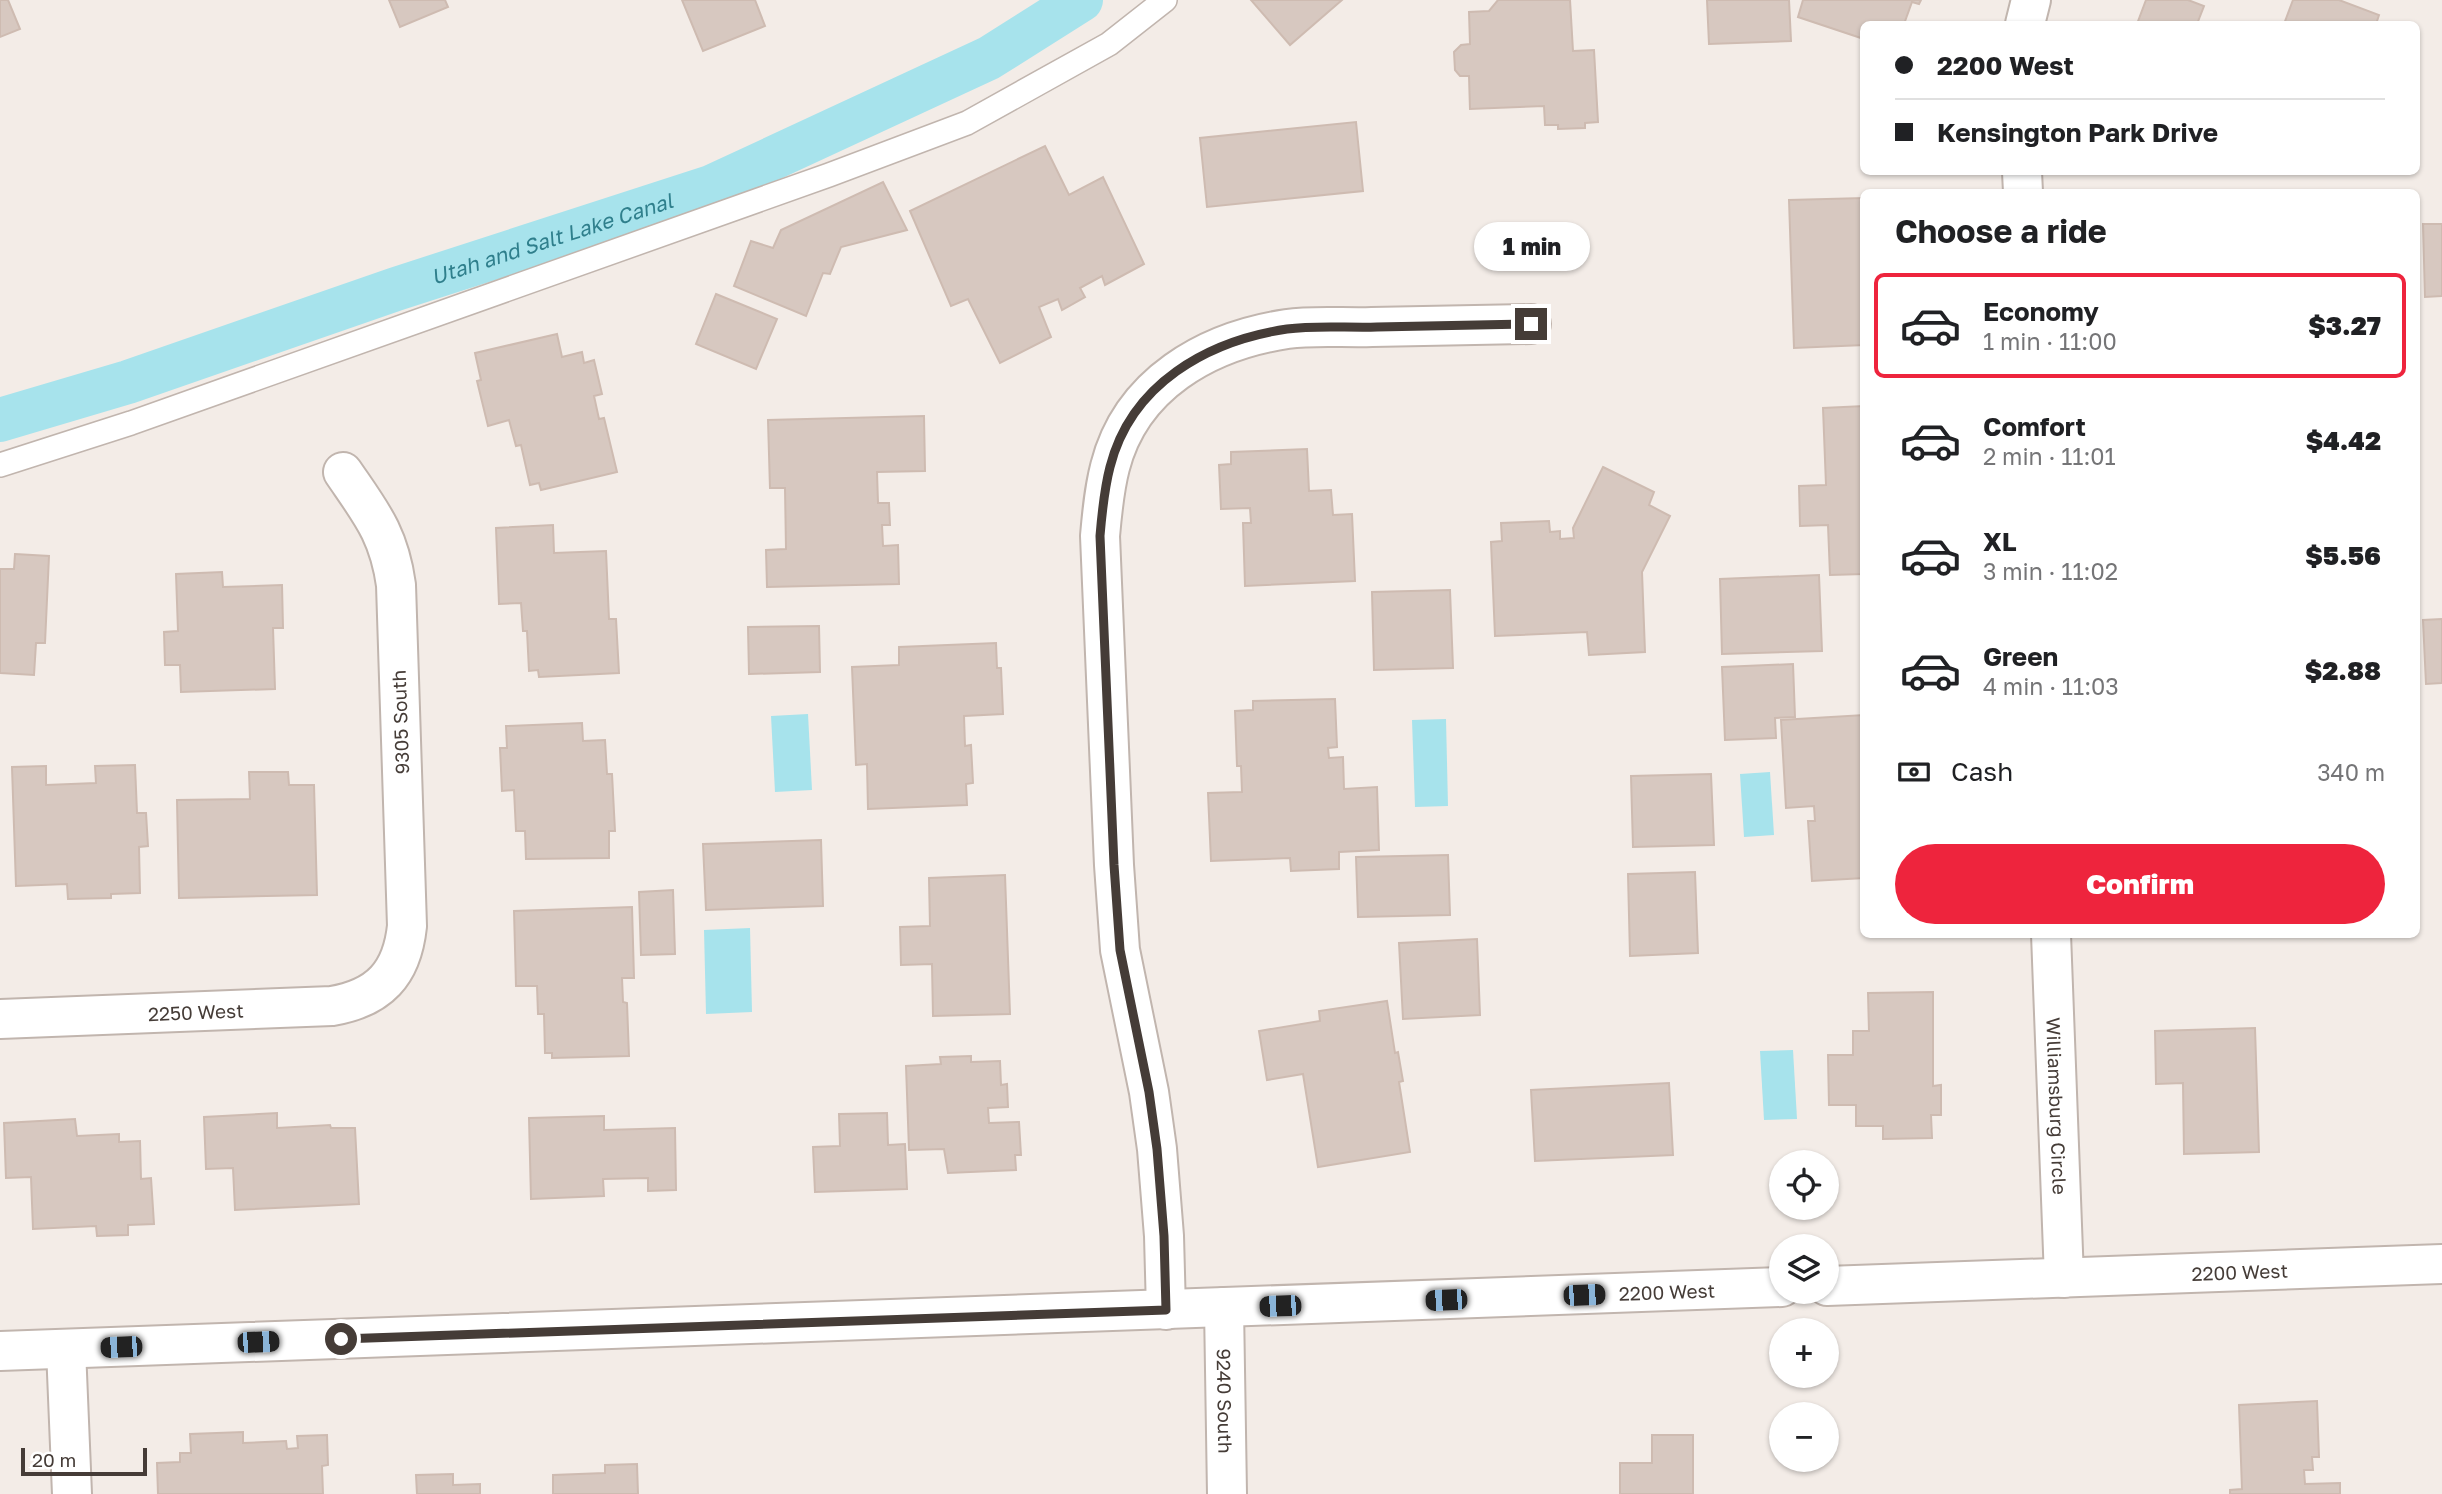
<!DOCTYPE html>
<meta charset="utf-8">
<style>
body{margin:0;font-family:"Golos Text",sans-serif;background:#f6f6f6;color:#202124;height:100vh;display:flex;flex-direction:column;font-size:26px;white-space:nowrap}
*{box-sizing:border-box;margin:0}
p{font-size:23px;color:#757577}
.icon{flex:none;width:38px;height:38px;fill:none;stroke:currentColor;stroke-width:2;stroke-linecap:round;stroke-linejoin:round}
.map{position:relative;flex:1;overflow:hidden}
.details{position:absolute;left:1860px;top:189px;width:560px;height:749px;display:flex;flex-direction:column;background:#fff;border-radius:10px;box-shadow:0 2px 5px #0004}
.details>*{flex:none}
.hud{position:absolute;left:1860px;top:21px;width:560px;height:154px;border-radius:10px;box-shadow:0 2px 5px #0004;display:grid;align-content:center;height:154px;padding:0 35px;background:#fff}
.controls{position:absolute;left:1769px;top:1150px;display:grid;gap:14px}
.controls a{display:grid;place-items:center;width:70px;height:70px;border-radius:50%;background:#fff;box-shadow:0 2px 5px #0004;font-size:35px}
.scale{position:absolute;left:21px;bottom:18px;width:126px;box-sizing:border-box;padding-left:7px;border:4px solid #453c37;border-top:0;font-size:19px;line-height:24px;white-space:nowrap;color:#453c37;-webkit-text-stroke:5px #fff;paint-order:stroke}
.end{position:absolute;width:32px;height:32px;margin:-16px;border:9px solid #453c37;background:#fff;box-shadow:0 0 0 4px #fff}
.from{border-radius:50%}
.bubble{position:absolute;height:49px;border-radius:24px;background:#fff;box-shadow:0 2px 5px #0004;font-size:23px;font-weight:800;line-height:49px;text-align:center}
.car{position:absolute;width:21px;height:42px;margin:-21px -10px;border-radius:9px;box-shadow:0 0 5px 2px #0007;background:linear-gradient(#222 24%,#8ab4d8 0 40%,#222 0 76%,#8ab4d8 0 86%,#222 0)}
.hud b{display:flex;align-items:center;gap:24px;height:66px;font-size:26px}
.hud b+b{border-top:2px solid #e0e0e0}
.hud i{width:18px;height:18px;background:#202124}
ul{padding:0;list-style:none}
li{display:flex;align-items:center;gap:21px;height:105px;margin:0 14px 10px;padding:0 21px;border:4px solid transparent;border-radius:10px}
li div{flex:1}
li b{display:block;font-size:26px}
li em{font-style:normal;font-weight:800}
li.current{border-color:#ee243d}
li>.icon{width:63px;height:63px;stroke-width:1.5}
h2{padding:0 35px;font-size:32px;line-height:84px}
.pay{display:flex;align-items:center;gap:18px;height:77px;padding:0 35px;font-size:26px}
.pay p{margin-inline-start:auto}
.primary-button{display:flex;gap:14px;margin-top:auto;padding:14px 35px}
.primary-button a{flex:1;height:80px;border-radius:42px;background:#ee243d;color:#fff;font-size:28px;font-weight:800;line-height:80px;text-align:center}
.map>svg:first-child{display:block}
.water{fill:#a7e3ec}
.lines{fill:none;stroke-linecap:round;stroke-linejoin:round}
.canal{stroke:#a7e3ec;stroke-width:44}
.building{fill:#d7c8c0;stroke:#cebbb1;stroke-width:2}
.service-casing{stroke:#c1b5ae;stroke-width:26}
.minor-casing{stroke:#c1b5ae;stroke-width:42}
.tertiary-casing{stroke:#c1b5ae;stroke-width:42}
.service{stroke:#fff;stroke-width:23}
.minor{stroke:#fff;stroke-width:38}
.tertiary{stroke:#fff;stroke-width:38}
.route{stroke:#453c37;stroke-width:9}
.labels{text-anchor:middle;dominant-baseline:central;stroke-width:6;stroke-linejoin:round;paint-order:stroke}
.street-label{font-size:19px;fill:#453c37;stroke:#fff}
.water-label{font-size:21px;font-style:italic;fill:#2f7f8c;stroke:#fff}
</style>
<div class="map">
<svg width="2442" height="1494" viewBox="0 0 2442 1494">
<rect width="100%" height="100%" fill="#f3ece7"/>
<g class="water">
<path d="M808 714 812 790 775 792 771 716Z"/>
<path d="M1446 719 1448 806 1415 807 1412 720Z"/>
<path d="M1770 772 1774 835 1744 837 1740 774Z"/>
<path d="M750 928 752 1012 706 1014 704 930Z"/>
<path d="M1793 1050 1797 1119 1764 1120 1760 1051Z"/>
</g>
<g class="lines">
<path class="canal" id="s1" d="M0 420 128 382 396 289 711 187 989 58 1081 0"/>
</g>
<g class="building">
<path d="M0 0H8L20 29 0 37Z"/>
<path d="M389 0H445L448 7 400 27Z"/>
<path d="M682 0H755L765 26 703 51Z"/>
<path d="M1251 0H1342L1290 45Z"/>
<path d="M1498 0H1570L1573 51 1594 50 1598 122 1585 123V128L1558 129V125H1545L1544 106 1470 109 1469 76H1460L1455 70 1454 52 1461 45 1470 44 1469 12 1489 11Z"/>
<path d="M1707 0H1789L1791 41 1709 44Z"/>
<path d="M1803 0H1921L1919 4 1912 2 1904 24H1864V39L1798 17Z"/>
<path d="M2146 0H2188L2204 6 2197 24H2137Z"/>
<path d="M2293 0H2339L2379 15 2376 24H2284Z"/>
<path d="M1356 122 1363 191 1207 207 1200 138Z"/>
<path d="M1045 146 1069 195 1103 177 1144 264 1105 285 1102 276 1080 288 1085 297 1062 310 1058 299 1039 307 1051 337 1000 363 968 299 951 306 910 211Z"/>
<path d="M883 182 907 230 841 247 830 274 823 273 806 316 734 286 751 241 773 248 781 230Z"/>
<path d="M1864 198V345L1794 348 1789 200Z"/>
<path d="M2423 224H2442V296L2425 297Z"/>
<path d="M716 294 777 319 756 369 696 344Z"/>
<path d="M557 334 562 357 582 352 584 363 594 360 602 394 594 396 599 419 604 418 617 472 541 490 539 483 530 485 521 445 516 446 509 420 488 426 477 381 481 380 475 353Z"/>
<path d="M1864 406V574L1830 575 1828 525 1800 526 1799 486 1826 485 1823 408Z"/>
<path d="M924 416 925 471 877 472 878 503H889L890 525H882L883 546 898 545 899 584 767 587 766 550 786 549 785 488H770L768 420Z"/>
<path d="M1307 449 1309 491 1331 490 1333 515 1352 514 1355 581 1245 586 1243 523H1251L1250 508 1221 509 1219 465 1231 464V452Z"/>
<path d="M1603 467 1654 492 1649 505 1670 516 1642 572 1645 652 1589 655 1587 632 1495 636 1491 542 1502 541 1501 523 1549 521 1550 532 1560 531V539L1574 538 1573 528Z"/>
<path d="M553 525 554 553 606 551 609 619H616L619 673 539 677 538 670 529 671 527 631H523L521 603 499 604 496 528Z"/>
<path d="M15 554 49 556 45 643H36L34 675 0 673V569H14Z"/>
<path d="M222 572 223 587 282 585 283 628H273L275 689 181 692 180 665H165L164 632 178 631 176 574Z"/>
<path d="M1819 575 1822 651 1722 654 1720 579Z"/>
<path d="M1450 590 1453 668 1374 670 1372 592Z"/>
<path d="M2442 619V683L2426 684 2423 620Z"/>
<path d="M819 626 820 672 749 674 748 627Z"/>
<path d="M996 643 997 668H1001L1003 714 964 716 965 746 971 745 973 783 966 784 967 805 868 809 867 764 856 765 852 667 899 665V647Z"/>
<path d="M1793 664 1795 717 1775 718 1776 738 1725 740 1722 667Z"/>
<path d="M1335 699 1337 747 1328 748 1329 758 1343 757 1344 789 1377 787 1379 850 1339 852V869L1291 871 1290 858 1211 861 1208 793 1242 792 1241 766H1237L1235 711 1253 710V701Z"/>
<path d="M1864 715V878L1812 881 1808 821H1815L1814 806 1786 808 1781 720Z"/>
<path d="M582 723 583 741 605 740 607 774H612L615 831H609V858L526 859 525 831H516L514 790 502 791 500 748H507L506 726Z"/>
<path d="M135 765 137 813H146L148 846 139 847 140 893 111 894V898L68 899 67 884 16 886 12 767 46 766V785L96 783 95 766Z"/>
<path d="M249 772H288L289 785H314L317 895 179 898 177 800 250 799Z"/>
<path d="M1711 774 1714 845 1633 847 1631 776Z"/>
<path d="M821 840 823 906 706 910 703 844Z"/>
<path d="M1448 855 1450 915 1358 917 1356 857Z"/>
<path d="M1695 872 1698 953 1630 956 1628 874Z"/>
<path d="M1005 875 1010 1014 933 1016 932 964 901 965 900 927 930 926 929 878Z"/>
<path d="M673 890 675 954 641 955 639 892Z"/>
<path d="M632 907 634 978H622L623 1002 627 1003 629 1056 552 1058V1053H545L544 1014H538L537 986H516L514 911Z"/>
<path d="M1477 939 1480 1015 1403 1019 1399 943Z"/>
<path d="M1933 992V1086L1941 1085V1115H1931L1932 1138 1883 1139V1126H1856V1105H1829L1828 1055H1853V1031H1869L1868 993Z"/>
<path d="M1387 1001 1395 1053 1398 1052 1403 1081 1399 1082 1410 1152 1318 1167 1303 1074 1267 1080 1259 1031 1320 1021 1319 1011Z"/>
<path d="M2255 1028 2259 1152 2184 1154 2183 1083 2156 1084 2155 1031Z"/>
<path d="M971 1056V1062L1000 1061 1001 1085 1007 1084 1008 1107 988 1108 989 1123 1019 1122 1021 1155H1015L1016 1170 948 1173 944 1149 909 1150 906 1066 941 1064 940 1057Z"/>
<path d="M1669 1083 1673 1155 1535 1161 1531 1090Z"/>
<path d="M277 1113V1128L330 1125 331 1128H355L359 1204 235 1210 233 1168 206 1169 204 1117Z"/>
<path d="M887 1113 888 1145 905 1144 907 1189 815 1192 813 1147 840 1146 839 1114Z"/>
<path d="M604 1116V1130L675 1128 676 1190 648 1191V1178L603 1179 604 1196 531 1199 529 1118Z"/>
<path d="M75 1119 77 1136 119 1134V1142L140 1141 141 1179 151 1178 154 1224 128 1225V1235L97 1236 96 1226 33 1229 31 1177 6 1178 4 1123Z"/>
<path d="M2317 1401 2319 1457H2312L2313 1470H2304L2305 1484 2340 1483V1494H2230V1490L2242 1489 2239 1405Z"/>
<path d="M243 1432V1443L286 1441 287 1449 298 1448 297 1436 327 1435 328 1465 322 1466 323 1494H158L157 1463 180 1462V1453H191L190 1434Z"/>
<path d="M1652 1435H1693V1494H1620V1463H1652Z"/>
<path d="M637 1464 638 1494H553V1475L605 1473V1465Z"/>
<path d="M453 1474V1485L480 1484V1494H417L416 1475Z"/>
</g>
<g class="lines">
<g class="service-casing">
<path id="service" d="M0 465 131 423 829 175 967 123 1109 44 1165 0"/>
</g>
<g class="minor-casing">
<g id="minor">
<path d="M2025 24 2031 0"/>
<path d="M2022 172 2023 192"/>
<path id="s2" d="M2051 934 2064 1278"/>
<path id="s3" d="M0 1019 332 1006C379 998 402 974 407 926L396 585C389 534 371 513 343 472"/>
<path id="s4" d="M1224 1307 1227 1494"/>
<path d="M1166 1310 1164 1236 1157 1149 1149 1092 1120 950 1114 865 1100 536C1102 513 1104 490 1110 467 1131 384 1207 341 1287 329 1314 325 1344 328 1372 327 1425 326 1478 325 1531 324"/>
<path d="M66 1349 72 1494"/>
</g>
</g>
<g class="tertiary-casing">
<g id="tertiary">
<path id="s5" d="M1827 1286 2442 1264"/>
<path id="s6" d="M0 1351 1782 1287"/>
</g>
</g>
<use href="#service" class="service"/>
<use href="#minor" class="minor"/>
<use href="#tertiary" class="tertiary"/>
</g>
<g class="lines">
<path class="route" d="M341 1339 1166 1310 1164 1236 1157 1149 1149 1092 1120 950 1114 865 1100 536C1102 512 1104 490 1110 467 1131 384 1207 341 1287 329 1316 325 1348 328 1377 327 1429 326 1480 325 1531 324"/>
</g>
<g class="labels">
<g class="street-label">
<text transform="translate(400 722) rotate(-92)">9305 South</text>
<text stroke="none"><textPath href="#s3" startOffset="196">2250 West</textPath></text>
<text stroke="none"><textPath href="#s2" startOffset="172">Williamsburg Circle</textPath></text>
<text stroke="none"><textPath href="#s5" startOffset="413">2200 West</textPath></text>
<text stroke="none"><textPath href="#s6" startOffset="1668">2200 West</textPath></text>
<text stroke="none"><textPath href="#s4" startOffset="94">9240 South</textPath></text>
</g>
<g class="water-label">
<text stroke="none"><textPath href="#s1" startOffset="581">Utah and Salt Lake Canal</textPath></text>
</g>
</g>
</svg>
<div class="controls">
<a><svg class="icon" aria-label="locate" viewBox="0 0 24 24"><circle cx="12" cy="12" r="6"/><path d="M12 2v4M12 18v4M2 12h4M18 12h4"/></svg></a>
<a><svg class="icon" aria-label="layers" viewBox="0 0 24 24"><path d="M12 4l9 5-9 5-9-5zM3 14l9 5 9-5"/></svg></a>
<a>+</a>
<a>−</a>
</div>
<div class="scale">20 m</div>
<i class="end from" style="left:341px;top:1339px"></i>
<i class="end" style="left:1531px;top:324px"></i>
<div class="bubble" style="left:1474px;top:222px;width:116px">1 min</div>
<i class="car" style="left:1584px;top:1295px;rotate:88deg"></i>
<i class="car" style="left:1446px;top:1300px;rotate:268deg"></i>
<i class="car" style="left:1280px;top:1306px;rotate:268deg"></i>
<i class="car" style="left:258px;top:1342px;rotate:88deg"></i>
<i class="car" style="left:121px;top:1347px;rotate:268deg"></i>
<div class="hud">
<b><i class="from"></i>2200 West</b>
<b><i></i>Kensington Park Drive</b>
</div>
<section class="details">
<h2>Choose a ride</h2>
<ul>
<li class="current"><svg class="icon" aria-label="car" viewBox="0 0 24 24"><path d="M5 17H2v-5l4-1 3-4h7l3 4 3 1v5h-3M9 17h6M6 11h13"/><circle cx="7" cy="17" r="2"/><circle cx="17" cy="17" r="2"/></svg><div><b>Economy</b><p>1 min · 11:00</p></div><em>$3.27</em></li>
<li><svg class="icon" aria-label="car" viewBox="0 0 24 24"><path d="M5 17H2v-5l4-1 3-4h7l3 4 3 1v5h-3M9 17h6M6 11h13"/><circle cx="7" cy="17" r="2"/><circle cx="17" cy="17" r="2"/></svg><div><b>Comfort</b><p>2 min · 11:01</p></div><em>$4.42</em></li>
<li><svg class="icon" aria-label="car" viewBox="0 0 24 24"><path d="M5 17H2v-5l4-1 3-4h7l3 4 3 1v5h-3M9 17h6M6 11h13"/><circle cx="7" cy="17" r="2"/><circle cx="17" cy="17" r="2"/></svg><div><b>XL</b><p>3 min · 11:02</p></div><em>$5.56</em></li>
<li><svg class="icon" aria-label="car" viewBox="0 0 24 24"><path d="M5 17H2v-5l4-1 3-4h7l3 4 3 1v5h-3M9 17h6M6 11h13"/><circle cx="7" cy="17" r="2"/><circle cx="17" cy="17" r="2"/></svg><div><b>Green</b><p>4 min · 11:03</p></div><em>$2.88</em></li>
</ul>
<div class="pay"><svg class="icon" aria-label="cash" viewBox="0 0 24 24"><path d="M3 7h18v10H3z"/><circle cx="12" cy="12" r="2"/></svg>Cash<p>340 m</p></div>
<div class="primary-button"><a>Confirm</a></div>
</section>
</div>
